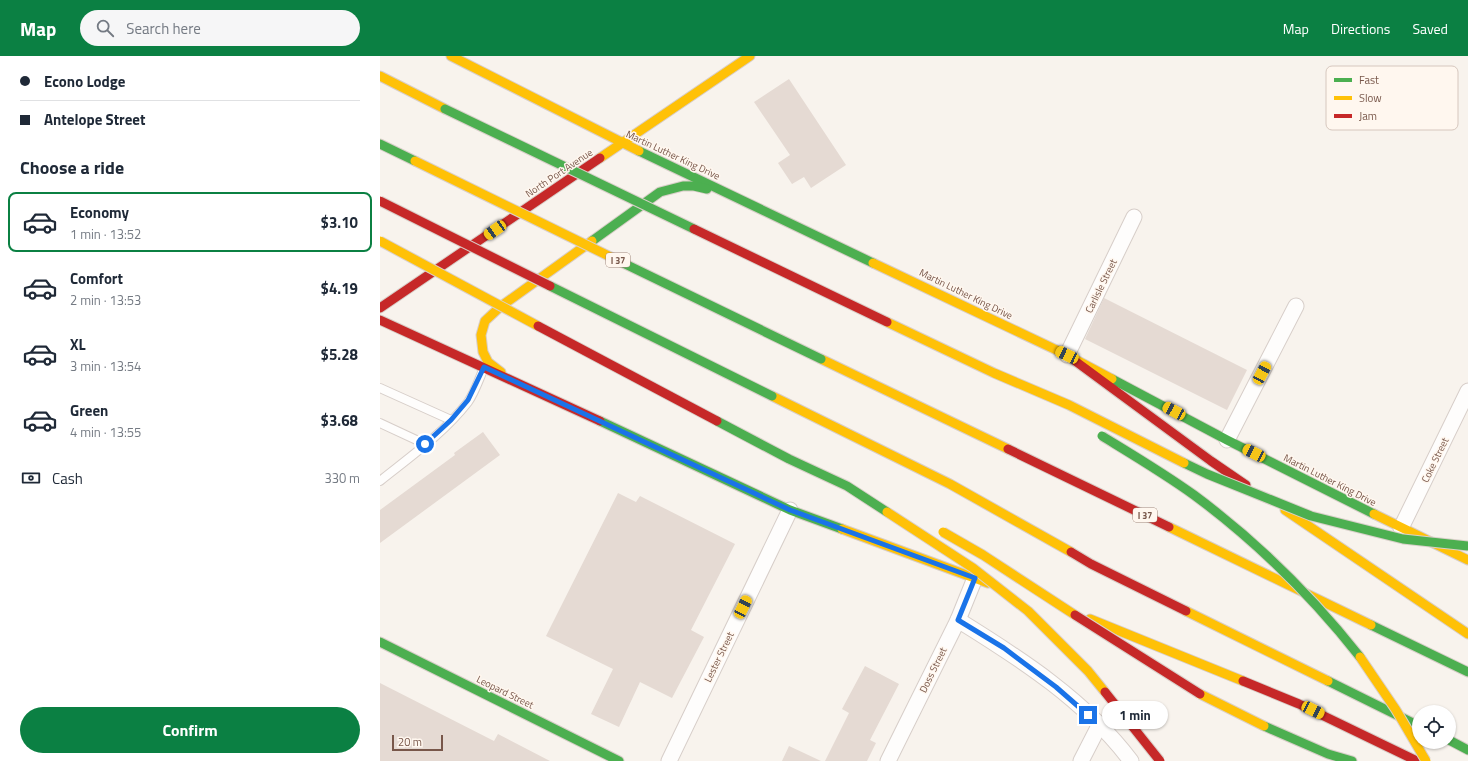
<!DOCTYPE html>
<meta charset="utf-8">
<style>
body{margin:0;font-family:"Titillium Web",sans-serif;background:#f6f6f7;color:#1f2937;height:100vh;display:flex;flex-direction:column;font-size:15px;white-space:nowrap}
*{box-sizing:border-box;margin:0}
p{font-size:13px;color:#747a83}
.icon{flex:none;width:22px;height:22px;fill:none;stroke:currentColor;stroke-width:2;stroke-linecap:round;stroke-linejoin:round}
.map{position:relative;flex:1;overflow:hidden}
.side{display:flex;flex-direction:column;background:#fff;width:380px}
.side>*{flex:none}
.hud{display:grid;align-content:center;height:88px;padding:0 20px;background:#fff}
.tools{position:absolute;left:1032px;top:649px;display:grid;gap:8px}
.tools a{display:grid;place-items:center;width:44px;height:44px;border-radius:50%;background:#fff;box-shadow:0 1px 3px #0004;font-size:20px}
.scale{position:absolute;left:12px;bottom:10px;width:51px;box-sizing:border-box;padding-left:4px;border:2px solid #78574a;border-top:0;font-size:11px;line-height:14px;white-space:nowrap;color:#78574a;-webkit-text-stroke:3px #fff7ef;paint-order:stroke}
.end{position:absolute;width:18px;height:18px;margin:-9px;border:5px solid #1a73e8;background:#fff;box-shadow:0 0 0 2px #fff}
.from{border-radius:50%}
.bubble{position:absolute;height:28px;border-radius:14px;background:#fff;box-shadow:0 1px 3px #0004;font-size:13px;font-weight:700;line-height:28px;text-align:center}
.car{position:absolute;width:12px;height:24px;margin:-12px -6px;border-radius:5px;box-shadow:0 0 3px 1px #0007;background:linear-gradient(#f5c518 24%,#345 0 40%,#f5c518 0 76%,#345 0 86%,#f5c518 0)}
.hud b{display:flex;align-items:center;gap:14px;height:38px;font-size:15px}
.hud b+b{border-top:1px solid #e0e1e3}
.hud i{width:10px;height:10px;background:#1f2937}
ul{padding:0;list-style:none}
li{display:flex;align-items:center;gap:12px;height:60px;margin:0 8px 6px;padding:0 12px;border:2px solid transparent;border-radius:8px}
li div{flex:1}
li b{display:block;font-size:15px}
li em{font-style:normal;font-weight:700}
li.selected{border-color:#0b8043}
li>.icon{width:36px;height:36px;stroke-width:1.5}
h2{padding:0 20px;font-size:18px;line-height:48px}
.pay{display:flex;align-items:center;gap:10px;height:44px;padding:0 20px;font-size:15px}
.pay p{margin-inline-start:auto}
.cta{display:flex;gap:8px;margin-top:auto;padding:8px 20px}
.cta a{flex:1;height:46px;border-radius:24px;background:#0b8043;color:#fff;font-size:16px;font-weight:700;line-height:46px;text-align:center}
header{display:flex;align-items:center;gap:24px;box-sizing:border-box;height:56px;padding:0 20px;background:#0b8043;color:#fff}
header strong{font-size:19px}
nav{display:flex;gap:22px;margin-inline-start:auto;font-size:14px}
.search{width:280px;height:36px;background:#f6f6f7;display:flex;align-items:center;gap:10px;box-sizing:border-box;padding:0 14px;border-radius:22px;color:#747a83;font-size:15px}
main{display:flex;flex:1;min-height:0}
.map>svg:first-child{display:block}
.building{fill:#e5dad3}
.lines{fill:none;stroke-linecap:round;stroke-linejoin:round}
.lane-casing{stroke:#d7cec9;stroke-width:10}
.street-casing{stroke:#d7cec9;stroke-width:17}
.fast-casing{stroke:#d8cec8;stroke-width:11}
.slow-casing{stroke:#d8cec8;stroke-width:11}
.jam-casing{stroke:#d8cec8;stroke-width:11}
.lane{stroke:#fefdfc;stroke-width:8}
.street{stroke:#fefdfc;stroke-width:15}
.fast{stroke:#4caf50;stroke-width:9}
.slow{stroke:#ffc107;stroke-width:9}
.jam{stroke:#c62828;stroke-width:9}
.fast-bridge-casing{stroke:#dad0ca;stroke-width:11;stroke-linecap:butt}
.slow-bridge-casing{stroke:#dad0ca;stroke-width:11;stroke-linecap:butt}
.jam-bridge-casing{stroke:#dad0ca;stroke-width:11;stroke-linecap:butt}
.fast-bridge{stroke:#4caf50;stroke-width:9}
.slow-bridge{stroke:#ffc107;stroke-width:9}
.jam-bridge{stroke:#c62828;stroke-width:9}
.route{stroke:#1a73e8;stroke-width:5}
.labels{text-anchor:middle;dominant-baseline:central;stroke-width:3;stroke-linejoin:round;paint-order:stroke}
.shield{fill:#fff7ef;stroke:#a0877c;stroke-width:1}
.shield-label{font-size:9px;font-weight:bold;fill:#78574a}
.street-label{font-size:10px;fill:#78574a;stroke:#fff7ef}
.key{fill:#fff7ef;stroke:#d6c7be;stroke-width:1}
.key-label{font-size:11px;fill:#78574a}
</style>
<header>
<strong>Map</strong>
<div class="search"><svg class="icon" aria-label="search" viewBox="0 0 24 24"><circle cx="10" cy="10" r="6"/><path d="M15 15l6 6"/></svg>Search here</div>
<nav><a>Map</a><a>Directions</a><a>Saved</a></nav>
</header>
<main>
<section class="side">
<div class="hud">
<b><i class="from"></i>Econo Lodge</b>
<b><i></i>Antelope Street</b>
</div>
<h2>Choose a ride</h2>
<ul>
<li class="selected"><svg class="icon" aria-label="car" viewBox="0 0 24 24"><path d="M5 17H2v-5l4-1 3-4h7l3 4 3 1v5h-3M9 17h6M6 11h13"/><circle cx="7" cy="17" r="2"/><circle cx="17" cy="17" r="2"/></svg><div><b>Economy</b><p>1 min · 13:52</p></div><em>$3.10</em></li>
<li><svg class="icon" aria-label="car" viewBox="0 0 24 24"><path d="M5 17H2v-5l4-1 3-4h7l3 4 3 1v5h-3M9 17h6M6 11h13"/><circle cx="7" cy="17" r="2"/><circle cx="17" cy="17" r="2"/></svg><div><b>Comfort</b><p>2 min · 13:53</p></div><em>$4.19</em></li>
<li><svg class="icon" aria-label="car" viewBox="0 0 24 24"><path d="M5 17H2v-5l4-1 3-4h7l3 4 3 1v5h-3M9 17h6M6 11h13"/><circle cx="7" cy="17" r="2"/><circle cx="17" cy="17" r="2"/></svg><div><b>XL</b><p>3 min · 13:54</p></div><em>$5.28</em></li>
<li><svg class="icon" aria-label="car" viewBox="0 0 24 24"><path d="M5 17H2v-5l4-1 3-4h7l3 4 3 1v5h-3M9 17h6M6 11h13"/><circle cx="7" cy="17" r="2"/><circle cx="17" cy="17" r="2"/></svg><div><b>Green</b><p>4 min · 13:55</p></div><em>$3.68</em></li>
</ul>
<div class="pay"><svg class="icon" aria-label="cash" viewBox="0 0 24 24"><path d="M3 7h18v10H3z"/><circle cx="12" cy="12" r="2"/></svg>Cash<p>330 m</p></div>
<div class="cta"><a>Confirm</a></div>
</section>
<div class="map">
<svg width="1088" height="705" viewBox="0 0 1088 705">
<rect width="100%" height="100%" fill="#f8f3ed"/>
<g class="building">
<path d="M409 23 466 109 431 132 424 121 412 128 398 107 410 99 374 46Z"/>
<path d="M724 242 867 314 847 354 705 283Z"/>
<path d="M103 376 120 399 0 487V454L75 399 74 397Z"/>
<path d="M238 437 256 446 260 440 355 488 311 574 324 581 292 642 260 626 239 671 211 658 233 613 166 580Z"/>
<path d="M485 610 519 628 490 684 496 687 487 705H445L469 657 462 653Z"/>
<path d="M0 627 114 685 118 678 170 705H0Z"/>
<path d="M409 690 441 705H402Z"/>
</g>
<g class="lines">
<g class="lane-casing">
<g id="lane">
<path d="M0 332 71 364"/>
<path d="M0 367 45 388"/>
<path d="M0 425C30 401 64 377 88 346 95 336 99 323 104 312"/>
</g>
</g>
<g class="street-casing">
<g id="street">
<path d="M687 299 754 161"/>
<path d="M847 384 916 250"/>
<path d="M1021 472 1088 335"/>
<path d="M578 564C641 603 706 645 751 705"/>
<path d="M289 705 410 454"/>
<path d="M508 705 578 564 595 522"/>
<path d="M701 705 720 668"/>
</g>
</g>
<g class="fast-casing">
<g id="fast">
<path d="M0 88 35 105"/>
<path d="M259 95 493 207"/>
<path d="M212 185 280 136 303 130H314L327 133"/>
<path d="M732 323 847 384 994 458"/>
<path d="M220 365 410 454 462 473"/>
<path d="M991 569 1088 616"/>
<path d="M0 586 239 705"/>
<path d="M948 625 1039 670"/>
<path d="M884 670 948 698 972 705"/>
<path d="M1069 684 1088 694"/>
</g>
</g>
<g class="slow-casing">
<g id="slow">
<path d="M71 0 259 95"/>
<path d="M0 20 65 53"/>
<path d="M220 102 370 0"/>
<path d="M493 207 687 299 732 323"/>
<path d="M441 303 628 393"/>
<path d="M121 316 108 306 103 296 101 279 105 265 120 251 212 185"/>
<path d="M392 340 570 428 691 496"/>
<path d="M905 454 1088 578"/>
<path d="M994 458 1088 504"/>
<path d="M789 471 991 569"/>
<path d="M462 473 608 527"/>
<path d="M806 555 948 625"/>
<path d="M710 563 863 625"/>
</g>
</g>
<g class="jam-casing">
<g id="jam">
<path d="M0 252 220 102"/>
<path d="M0 264 220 365"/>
<path d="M687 299 831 405 866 429"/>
<path d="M628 393 789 471"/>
<path d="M691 496 711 508 806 555"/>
<path d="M863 625 919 648 1037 705"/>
</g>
</g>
<use href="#lane" class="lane"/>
<use href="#street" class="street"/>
<use href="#fast" class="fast"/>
<use href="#slow" class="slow"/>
<use href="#jam" class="jam"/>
<g class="fast-bridge-casing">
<g id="fast-bridge">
<path d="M65 53 314 173"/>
<path d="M241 206 441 303"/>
<path d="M170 230 392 340"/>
<path d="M337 365 409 403 467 430 507 456"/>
<path d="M722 380C753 399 785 418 814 439 876 485 932 540 980 601"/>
<path d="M804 407 827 418 931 460 1023 483 1088 490"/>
</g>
</g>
<g class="slow-bridge-casing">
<g id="slow-bridge">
<path d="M35 105 241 206"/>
<path d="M0 185 158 270"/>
<path d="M507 266 614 317 689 349 804 407"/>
<path d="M507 456 593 512 648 555 708 615 725 636"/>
<path d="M563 476 603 499 695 559"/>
<path d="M980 601 1016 654 1046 705"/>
<path d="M820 638 884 670"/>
</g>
</g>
<g class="jam-bridge-casing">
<g id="jam-bridge">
<path d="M0 145 170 230"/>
<path d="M314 173 507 266"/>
<path d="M158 270 337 365"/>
<path d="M695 559 820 638"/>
<path d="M725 636 780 705"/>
</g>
</g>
<use href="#fast-bridge" class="fast-bridge"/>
<use href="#slow-bridge" class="slow-bridge"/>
<use href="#jam-bridge" class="jam-bridge"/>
</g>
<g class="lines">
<path class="route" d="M45 388 71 364 88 344 104 311 410 454 595 522 578 564 624 592 676 631 708 659"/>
</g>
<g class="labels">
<g class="shield">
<rect x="226" y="197" width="24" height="14" rx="3"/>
<rect x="753" y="452" width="24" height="14" rx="3"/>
</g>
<g class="shield-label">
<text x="238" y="204">I 37</text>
<text x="765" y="459">I 37</text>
</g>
<g class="street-label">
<text transform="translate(293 99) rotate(25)">Martin Luther King Drive</text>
<text transform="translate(179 117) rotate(-34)">North Port Avenue</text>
<text transform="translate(721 230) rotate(-64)">Carlisle Street</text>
<text transform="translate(586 238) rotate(26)">Martin Luther King Drive</text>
<text transform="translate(1055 404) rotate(-64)">Coke Street</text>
<text transform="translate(950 424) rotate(27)">Martin Luther King Drive</text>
<text transform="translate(339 601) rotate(-64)">Lester Street</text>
<text transform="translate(553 614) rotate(-64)">Doss Street</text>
<text transform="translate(125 636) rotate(26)">Leopard Street</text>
</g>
</g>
<rect x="946" y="10" width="132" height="64" rx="6" class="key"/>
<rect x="954" y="22" width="18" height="4" fill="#4caf50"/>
<rect x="954" y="40" width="18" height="4" fill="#ffc107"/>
<rect x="954" y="58" width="18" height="4" fill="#c62828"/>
<g class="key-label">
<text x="979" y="28">Fast</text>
<text x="979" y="46">Slow</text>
<text x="979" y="64">Jam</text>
</g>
</svg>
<div class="tools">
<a><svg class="icon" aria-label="locate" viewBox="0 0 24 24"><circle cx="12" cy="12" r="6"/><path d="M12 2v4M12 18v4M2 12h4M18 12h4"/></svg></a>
</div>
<div class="scale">20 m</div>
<i class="end from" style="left:45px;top:388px"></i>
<i class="end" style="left:708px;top:659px"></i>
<div class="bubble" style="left:722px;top:645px;width:66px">1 min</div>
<i class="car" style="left:115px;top:174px;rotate:236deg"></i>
<i class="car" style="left:687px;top:299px;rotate:295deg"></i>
<i class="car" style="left:882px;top:317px;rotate:28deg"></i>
<i class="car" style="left:794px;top:355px;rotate:298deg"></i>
<i class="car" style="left:874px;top:397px;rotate:297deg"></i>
<i class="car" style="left:363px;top:551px;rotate:26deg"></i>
<i class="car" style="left:933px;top:654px;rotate:116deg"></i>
</div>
</main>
